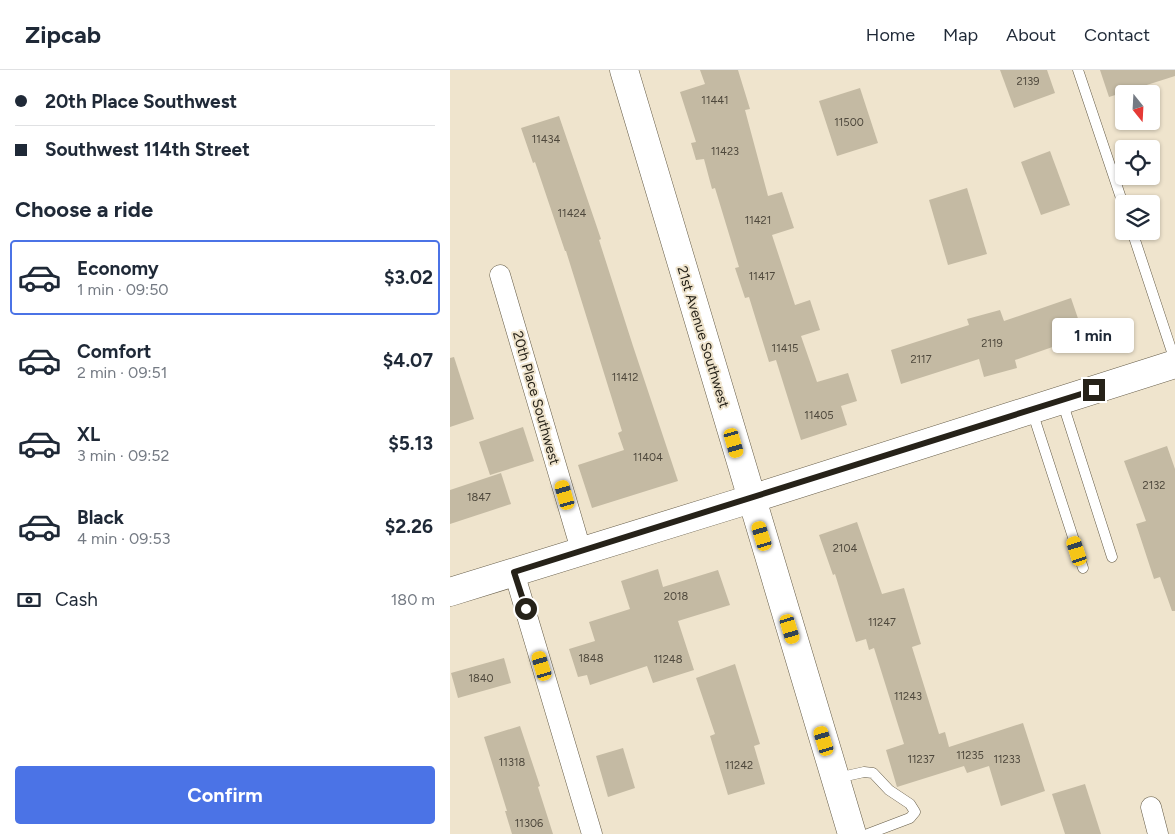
<!DOCTYPE html>
<meta charset="utf-8">
<style>
body{margin:0;font-family:Figtree,sans-serif;background:#f6f6f7;color:#1f2937;height:100vh;display:flex;flex-direction:column;font-size:19px;white-space:nowrap}
*{box-sizing:border-box;margin:0}
p{font-size:16px;color:#747a83}
.icon{flex:none;width:28px;height:28px;fill:none;stroke:currentColor;stroke-width:2;stroke-linecap:round;stroke-linejoin:round}
.map{position:relative;flex:1;overflow:hidden}
.panel{display:flex;flex-direction:column;background:#fff;width:450px}
.panel>*{flex:none}
.banner{display:grid;align-content:center;height:110px;padding:0 15px;background:#fff}
.needle{width:32px;rotate:162deg}
.fabs{position:absolute;left:665px;top:15px;display:grid;gap:10px}
.fabs a{display:grid;place-items:center;width:45px;height:45px;border-radius:5px;background:#fff;box-shadow:0 1px 4px #0004;font-size:25px}
.end{position:absolute;width:22px;height:22px;margin:-11px;border:6px solid #262219;background:#fff;box-shadow:0 0 0 2px #fff}
.from{border-radius:50%}
.bubble{position:absolute;height:35px;border-radius:5px;background:#fff;box-shadow:0 1px 4px #0004;font-size:16px;font-weight:700;line-height:35px;text-align:center}
.car{position:absolute;width:15px;height:30px;margin:-15px -8px;border-radius:6px;box-shadow:0 0 4px 1px #0007;background:linear-gradient(#f5c518 24%,#345 0 40%,#f5c518 0 76%,#345 0 86%,#f5c518 0)}
.banner b{display:flex;align-items:center;gap:18px;height:48px;font-size:19px}
.banner b+b{border-top:1px solid #e0e1e3}
.banner i{width:12px;height:12px;background:#1f2937}
ul{padding:0;list-style:none}
li{display:flex;align-items:center;gap:15px;height:75px;margin:0 10px 8px;padding:0 5px;border:2px solid transparent;border-radius:5px}
li div{flex:1}
li b{display:block;font-size:19px}
li em{font-style:normal;font-weight:700}
li.current{border-color:#4b73e6}
li>.icon{width:45px;height:45px;stroke-width:1.5}
h2{padding:0 15px;font-size:22px;line-height:60px}
.pay{display:flex;align-items:center;gap:12px;height:55px;padding:0 15px;font-size:19px}
.pay p{margin-inline-start:auto}
.cta{display:flex;gap:10px;margin-top:auto;padding:10px 15px}
.cta a{flex:1;height:58px;border-radius:5px;background:#4b73e6;color:#fff;font-size:20px;font-weight:700;line-height:58px;text-align:center}
header{display:flex;align-items:center;gap:30px;box-sizing:border-box;height:70px;padding:0 25px;background:#fff;border-bottom:1px solid #e0e1e3}
header strong{font-size:24px}
nav{display:flex;gap:28px;margin-inline-start:auto;font-size:18px}
main{display:flex;flex:1;min-height:0}
.map>svg:first-child{display:block}
.building{fill:#c4baa3}
.lines{fill:none;stroke-linecap:round;stroke-linejoin:round}
.lane-casing{stroke:#645b47;stroke-width:11}
.street-casing{stroke:#645b47;stroke-width:21}
.secondary-casing{stroke:#645b47;stroke-width:29}
.lane{stroke:#fff;stroke-width:10}
.street{stroke:#fff;stroke-width:20}
.secondary{stroke:#fff;stroke-width:28}
.route{stroke:#262219;stroke-width:6}
.labels{text-anchor:middle;dominant-baseline:central;stroke-width:4;stroke-linejoin:round;paint-order:stroke}
.number-label{font-size:11px;fill:#4e483c}
.street-label{font-size:14px;fill:#262219;stroke:#efe4cd}
</style>
<header>
<strong>Zipcab</strong>
<nav><a>Home</a><a>Map</a><a>About</a><a>Contact</a></nav>
</header>
<main>
<section class="panel">
<div class="banner">
<b><i class="from"></i>20th Place Southwest</b>
<b><i></i>Southwest 114th Street</b>
</div>
<h2>Choose a ride</h2>
<ul>
<li class="current"><svg class="icon" aria-label="car" viewBox="0 0 24 24"><path d="M5 17H2v-5l4-1 3-4h7l3 4 3 1v5h-3M9 17h6M6 11h13"/><circle cx="7" cy="17" r="2"/><circle cx="17" cy="17" r="2"/></svg><div><b>Economy</b><p>1 min · 09:50</p></div><em>$3.02</em></li>
<li><svg class="icon" aria-label="car" viewBox="0 0 24 24"><path d="M5 17H2v-5l4-1 3-4h7l3 4 3 1v5h-3M9 17h6M6 11h13"/><circle cx="7" cy="17" r="2"/><circle cx="17" cy="17" r="2"/></svg><div><b>Comfort</b><p>2 min · 09:51</p></div><em>$4.07</em></li>
<li><svg class="icon" aria-label="car" viewBox="0 0 24 24"><path d="M5 17H2v-5l4-1 3-4h7l3 4 3 1v5h-3M9 17h6M6 11h13"/><circle cx="7" cy="17" r="2"/><circle cx="17" cy="17" r="2"/></svg><div><b>XL</b><p>3 min · 09:52</p></div><em>$5.13</em></li>
<li><svg class="icon" aria-label="car" viewBox="0 0 24 24"><path d="M5 17H2v-5l4-1 3-4h7l3 4 3 1v5h-3M9 17h6M6 11h13"/><circle cx="7" cy="17" r="2"/><circle cx="17" cy="17" r="2"/></svg><div><b>Black</b><p>4 min · 09:53</p></div><em>$2.26</em></li>
</ul>
<div class="pay"><svg class="icon" aria-label="cash" viewBox="0 0 24 24"><path d="M3 7h18v10H3z"/><circle cx="12" cy="12" r="2"/></svg>Cash<p>180 m</p></div>
<div class="cta"><a>Confirm</a></div>
</section>
<div class="map">
<svg width="725" height="764" viewBox="0 0 725 764">
<rect width="100%" height="100%" fill="#efe4cd"/>
<g class="building">
<path d="M250 0H288L300 39 295 40 318 126 332 122 344 158 322 165 345 235 360 230 370 260 351 266 367 312 398 303 407 331 391 336 397 355 351 370 326 290 319 292 299 227 295 228 285 198 289 197 265 118 262 119 254 89 246 90 241 73 246 72 230 22 255 14Z"/>
<path d="M550 0H597L605 23 564 38Z"/>
<path d="M650 0H725V6L659 27Z"/>
<path d="M410 18 428 73 387 86 369 31Z"/>
<path d="M109 46 151 169 149 170 183 276 228 411 142 438 128 395 174 380 168 363 172 361 116 181H115L85 92 83 93 71 58Z"/>
<path d="M600 81 620 135 591 145 571 92Z"/>
<path d="M517 118 537 184 498 195 479 130Z"/>
<path d="M621 228 634 266 565 290 567 298 534 307 529 289 451 314 441 280 519 255 517 249 550 240 554 251Z"/>
<path d="M4 287 24 349 0 357V288Z"/>
<path d="M73 357 84 391 40 405 29 372Z"/>
<path d="M717 376 725 399V541H722L710 507 704 509 686 454 696 451 674 391Z"/>
<path d="M51 403 61 434 0 454V420Z"/>
<path d="M407 452 432 524 454 518 471 574 462 577 489 664 495 662 499 677 573 653 595 721 551 736 539 696 517 703 514 696 447 717 436 680 454 674 424 578 419 580 416 569 406 572 385 504 383 505 369 465Z"/>
<path d="M208 499 213 517 268 500 280 535 228 551 244 600 203 613 197 596 140 615 137 605 128 607 119 579 145 571 139 552 180 539 171 511Z"/>
<path d="M54 588 61 613 8 628 1 603Z"/>
<path d="M285 594 310 674 304 676 315 714 278 725 260 666 265 664 246 608Z"/>
<path d="M70 656 90 716 88 717 103 764H62L55 741H57L34 667Z"/>
<path d="M173 678 185 718 158 727 146 686Z"/>
<path d="M635 714 651 764H615L602 724Z"/>
</g>
<g class="lines">
<g class="lane-casing">
<g id="lane">
<path d="M628 0 674 137"/>
<path d="M682 161 725 291"/>
<path d="M612 331 662 487"/>
<path d="M582 341 633 498"/>
<path d="M387 708 414 702 423 703 439 720 460 734 465 742 460 748 418 764"/>
</g>
</g>
<g class="street-casing">
<g id="street">
<path d="M50 205 131 480"/>
<path d="M64 502 142 764"/>
<path d="M701 737 708 764"/>
</g>
</g>
<g class="secondary-casing">
<g id="secondary">
<path d="M174 0 402 764"/>
<path d="M0 522 301 429 725 294"/>
</g>
</g>
<use href="#lane" class="lane"/>
<use href="#street" class="street"/>
<use href="#secondary" class="secondary"/>
</g>
<g class="lines">
<path class="route" d="M76 539 64 502 644 320"/>
</g>
<g class="labels">
<g class="number-label">
<text x="578" y="11">2139</text>
<text x="265" y="30">11441</text>
<text x="399" y="52">11500</text>
<text x="96" y="69">11434</text>
<text x="275" y="81">11423</text>
<text x="122" y="143">11424</text>
<text x="308" y="150">11421</text>
<text x="312" y="206">11417</text>
<text x="542" y="273">2119</text>
<text x="335" y="278">11415</text>
<text x="471" y="289">2117</text>
<text x="175" y="307">11412</text>
<text x="369" y="345">11405</text>
<text x="198" y="387">11404</text>
<text x="704" y="415">2132</text>
<text x="29" y="427">1847</text>
<text x="395" y="478">2104</text>
<text x="226" y="526">2018</text>
<text x="432" y="552">11247</text>
<text x="141" y="588">1848</text>
<text x="218" y="589">11248</text>
<text x="31" y="608">1840</text>
<text x="458" y="626">11243</text>
<text x="520" y="685">11235</text>
<text x="471" y="689">11237</text>
<text x="557" y="689">11233</text>
<text x="62" y="692">11318</text>
<text x="289" y="695">11242</text>
<text x="79" y="753">11306</text>
</g>
<g class="street-label">
<text transform="translate(253 267) rotate(73)">21st Avenue Southwest</text>
<text transform="translate(86 328) rotate(74)">20th Place Southwest</text>
</g>
</g>
</svg>
<div class="fabs">
<a><svg class="needle" viewBox="-14 -14 28 28"><path d="M0-13l5 13h-10z" fill="#e53935"/><path d="M0 13l5-13h-10z" fill="#747a83"/></svg></a>
<a><svg class="icon" aria-label="locate" viewBox="0 0 24 24"><circle cx="12" cy="12" r="6"/><path d="M12 2v4M12 18v4M2 12h4M18 12h4"/></svg></a>
<a><svg class="icon" aria-label="layers" viewBox="0 0 24 24"><path d="M12 4l9 5-9 5-9-5zM3 14l9 5 9-5"/></svg></a>
</div>
<i class="end from" style="left:76px;top:539px"></i>
<i class="end" style="left:644px;top:320px"></i>
<div class="bubble" style="left:602px;top:248px;width:82px">1 min</div>
<i class="car" style="left:284px;top:373px;rotate:164deg"></i>
<i class="car" style="left:115px;top:425px;rotate:344deg"></i>
<i class="car" style="left:312px;top:466px;rotate:343deg"></i>
<i class="car" style="left:627px;top:481px;rotate:342deg"></i>
<i class="car" style="left:340px;top:559px;rotate:163deg"></i>
<i class="car" style="left:92px;top:596px;rotate:343deg"></i>
<i class="car" style="left:374px;top:671px;rotate:343deg"></i>
</div>
</main>
